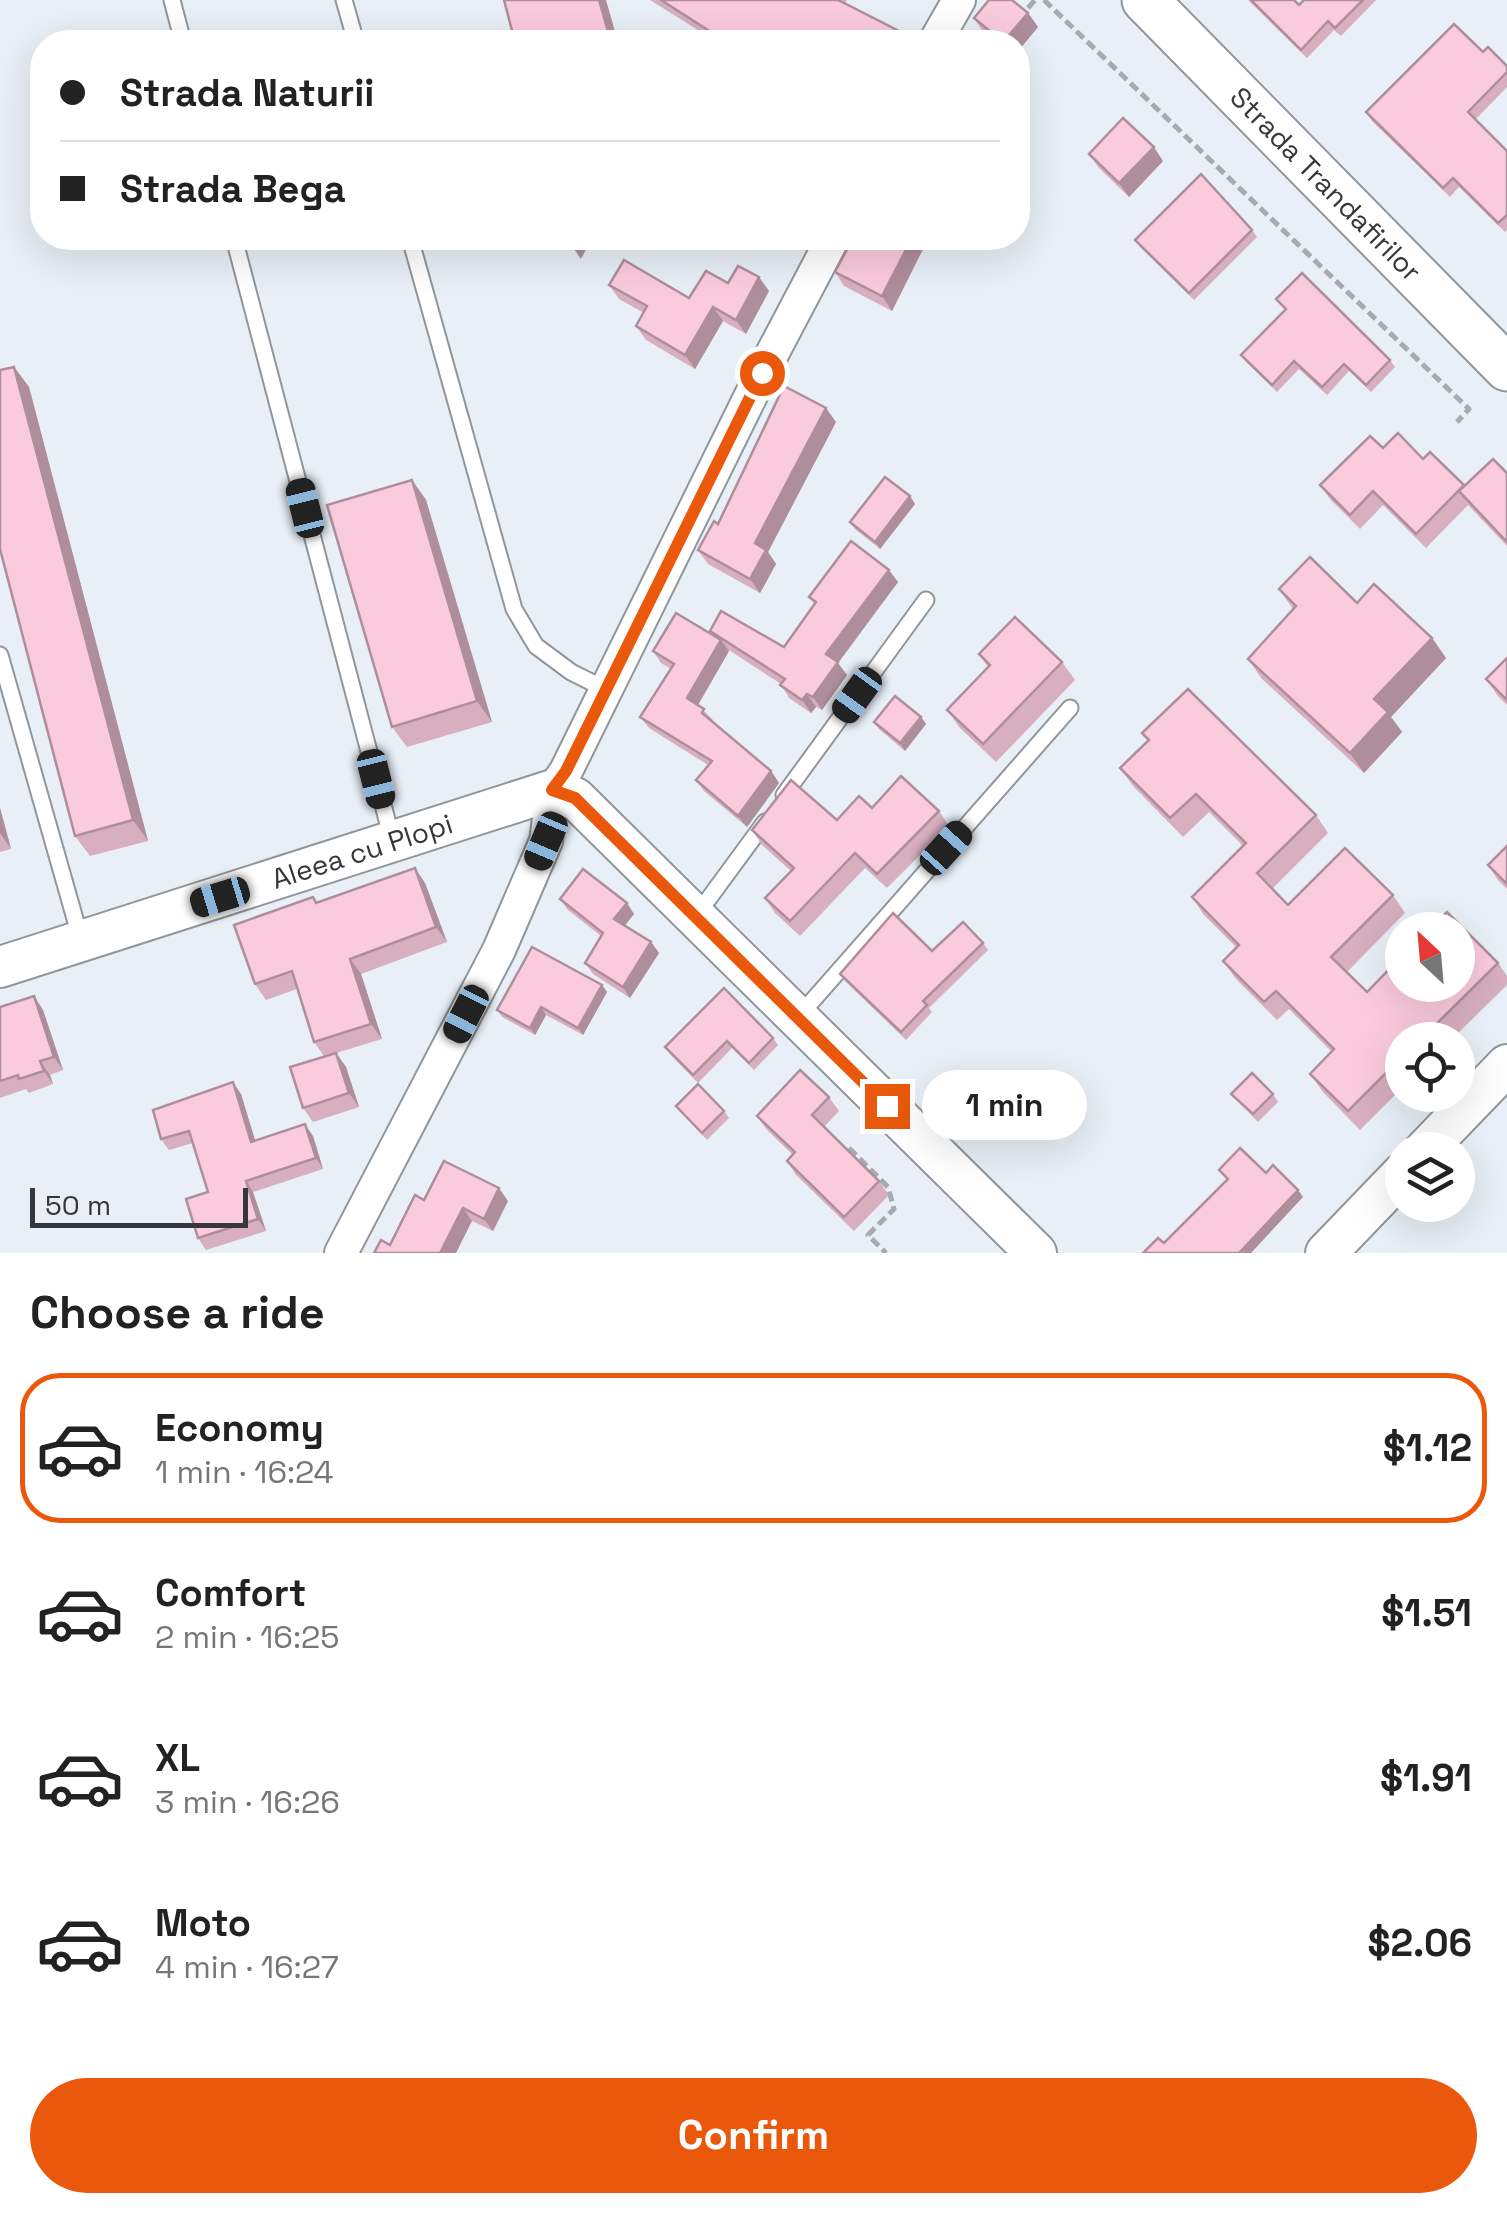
<!DOCTYPE html>
<meta charset="utf-8">
<style>
body{margin:0;font-family:"Space Grotesk",sans-serif;background:#f2f2f2;color:#222;height:100vh;display:flex;flex-direction:column;font-size:38px;white-space:nowrap}
*{box-sizing:border-box;margin:0}
p{font-size:32px;color:#767676}
.icon{flex:none;width:55px;height:55px;fill:none;stroke:currentColor;stroke-width:2;stroke-linecap:round;stroke-linejoin:round}
.map{position:relative;height:1253px;overflow:hidden}
.drawer{display:flex;flex-direction:column;background:#fff;flex:1}
.drawer>*{flex:none}
.guide{position:absolute;left:30px;top:30px;width:1000px;height:220px;border-radius:40px;box-shadow:0 10px 40px #0002;display:grid;align-content:center;height:220px;padding:0 30px;background:#fff}
.needle{width:65px;rotate:334deg}
.controls{position:absolute;left:1385px;top:912px;display:grid;gap:20px}
.controls a{display:grid;place-items:center;width:90px;height:90px;border-radius:50%;background:#fff;box-shadow:0 10px 40px #0002;font-size:50px}
.scale{position:absolute;left:30px;bottom:25px;width:218px;box-sizing:border-box;padding-left:10px;border:5px solid #35383a;border-top:0;font-size:28px;line-height:35px;white-space:nowrap;color:#35383a;-webkit-text-stroke:8px #e8eff6;paint-order:stroke}
.end{position:absolute;width:45px;height:45px;margin:-22px;border:12px solid #ea580c;background:#fff;box-shadow:0 0 0 5px #fff}
.from{border-radius:50%}
.bubble{position:absolute;height:70px;border-radius:35px;background:#fff;box-shadow:0 10px 40px #0002;font-size:32px;font-weight:800;line-height:70px;text-align:center}
.car{position:absolute;width:30px;height:60px;margin:-30px -15px;border-radius:12px;box-shadow:0 0 8px 2px #0007;background:linear-gradient(#222 24%,#8ab4d8 0 40%,#222 0 76%,#8ab4d8 0 86%,#222 0)}
.guide b{display:flex;align-items:center;gap:35px;height:95px;font-size:38px}
.guide b+b{border-top:2px solid #e0e0e0}
.guide i{width:25px;height:25px;background:#222}
ul{padding:0;list-style:none}
li{display:flex;align-items:center;gap:30px;height:150px;margin:0 20px 15px;padding:0 10px;border:5px solid transparent;border-radius:40px}
li div{flex:1}
li b{display:block;font-size:38px}
li em{font-style:normal;font-weight:800}
li.selected{border-color:#ea580c}
li>.icon{width:90px;height:90px;stroke-width:1.5}
h2{padding:0 30px;font-size:45px;line-height:120px}
.button{display:flex;gap:20px;margin-top:auto;padding:20px 30px}
.button a{flex:1;height:115px;border-radius:60px;background:#ea580c;color:#fff;font-size:40px;font-weight:800;line-height:115px;text-align:center}
.map>svg:first-child{display:block}
.lines{fill:none;stroke-linecap:round;stroke-linejoin:round}
.service-casing{stroke:#8f969c;stroke-width:19}
.minor-casing{stroke:#8f969c;stroke-width:36}
.tertiary-casing{stroke:#8f969c;stroke-width:44}
.secondary-casing{stroke:#8f969c;stroke-width:49}
.path{stroke:#a5abb0;stroke-width:5;stroke-dasharray:10 5;stroke-linecap:butt}
.service{stroke:#fff;stroke-width:15}
.minor{stroke:#fff;stroke-width:32}
.tertiary{stroke:#fff;stroke-width:40}
.secondary{stroke:#fff;stroke-width:45}
.wall{fill:#d7afbe}
.shaded-wall{fill:#af8e9b}
.building{fill:#facbdd;stroke:#af8e9b;stroke-width:2.5}
.route{stroke:#ea580c;stroke-width:12}
.labels{text-anchor:middle;dominant-baseline:central;stroke-width:9;stroke-linejoin:round;paint-order:stroke}
.street-label{font-size:28px;fill:#35383a;stroke:#e8eff6}
</style>
<div class="map">
<svg width="1507" height="1253" viewBox="0 0 1507 1253">
<rect width="100%" height="100%" fill="#e8eff6"/>
<g class="lines">
<g class="service-casing">
<g id="service">
<path d="M172 0 183 42"/>
<path d="M344 0 356 42"/>
<path d="M234 238 392 839"/>
<path d="M410 238 514 609 536 646 571 672 607 690"/>
<path d="M0 655 81 940"/>
<path d="M784 795 926 600"/>
<path d="M696 916 765 822"/>
<path d="M799 1016 1070 708"/>
</g>
</g>
<g class="minor-casing">
<g id="minor">
<path d="M935 42 959 0"/>
<path d="M341 1253 499 950 546 841 553 790 566 771 762 373 833 238"/>
</g>
</g>
<g class="tertiary-casing">
<g id="tertiary">
<path id="s1" d="M0 967 553 790 575 798 1036 1253"/>
<path d="M1425 1150 1507 1065"/>
<path d="M1326 1253 1402 1174"/>
</g>
</g>
<g class="secondary-casing">
<g id="secondary">
<path id="s2" d="M1145 0 1507 368"/>
</g>
</g>
<g class="path">
<path d="M1044 0 1469 409 1457 422"/>
<path d="M1028 8 1035 0"/>
<path d="M849 1148 888 1187 894 1209 868 1235 886 1253"/>
</g>
<use href="#service" class="service"/>
<use href="#minor" class="minor"/>
<use href="#tertiary" class="tertiary"/>
<use href="#secondary" class="secondary"/>
</g>
<g class="wall">
<path d="M650 0H847L845 3 897 30 905 42H717Z"/>
<path d="M1248 0H1294L1299 5 1304 0H1376L1341 36 1334 30 1307 58Z"/>
<path d="M1028 13 1038 27 1018 51V42H995L983 32 974 18Z"/>
<path d="M1483 52 1507 66V87L1475 120 1507 151V230L1505 232 1459 187 1450 197 1372 121 1366 112Z"/>
<path d="M1089 154 1163 161 1129 197 1099 168Z"/>
<path d="M1252 230 1257 237 1194 300 1140 247 1135 240Z"/>
<path d="M853 238H936L933 244 927 241 892 311 844 286 835 272Z"/>
<path d="M728 283 769 291 746 334 723 321 695 369 646 340 636 326 644 313 619 299 609 285 689 298Z"/>
<path d="M1276 299 1390 360 1395 367 1371 392 1349 371 1327 395 1299 369 1277 392 1246 362 1241 355 1285 310Z"/>
<path d="M14 367 29 387 148 841 90 856 75 836Z"/>
<path d="M836 422 768 552 776 564 760 593 708 564 698 550 718 524Z"/>
<path d="M1383 448 1423 459 1464 486 1507 473V546L1468 505 1426 548 1383 505 1360 529 1330 499 1320 485Z"/>
<path d="M412 480 426 500 492 722 407 747 392 727Z"/>
<path d="M910 496 915 504 880 549 855 529 850 522Z"/>
<path d="M898 582 838 663 847 675 822 710 816 707 811 713 789 698 781 684 729 650V651L698 705 713 720 712 722 771 771 779 783 747 827 704 791 696 780 708 765 649 728 640 717 671 669 661 663 653 651 712 634 710 631 784 647 815 605 809 597Z"/>
<path d="M1279 589 1357 603 1432 638 1446 658 1391 717 1402 732 1364 773 1262 679 1248 659 1293 609Z"/>
<path d="M979 654 1062 662 1075 680 996 762 960 728 947 710 988 667Z"/>
<path d="M1507 658V705L1498 696 1486 679Z"/>
<path d="M921 717 926 724 905 751 879 729 874 722Z"/>
<path d="M1142 733 1316 815 1328 833 1272 889 1288 905 1393 895 1405 913 1347 972 1367 992 1498 963 1507 976V985L1451 1040H1402V1088L1360 1130 1323 1092 1310 1074 1332 1052 1289 1009 1277 1020 1236 979 1223 961 1236 947 1204 915 1192 897 1243 846 1209 812 1183 837 1133 786 1120 768 1148 741Z"/>
<path d="M0 808 11 849 0 852Z"/>
<path d="M872 808 939 811 949 826 887 888 865 868 800 936 775 913 765 898 791 871 762 845 752 830 837 820Z"/>
<path d="M1507 846V889L1498 880 1488 865Z"/>
<path d="M425 883 447 942 361 974 382 1039 336 1053 346 1067 359 1107 313 1122 303 1108 324 1056 314 1042 297 989 266 1000 255 984 313 897 318 903Z"/>
<path d="M560 899 634 914 625 925 651 942 659 953 630 998 593 974 585 963 601 936 568 910Z"/>
<path d="M983 943 988 950 929 1008 932 1012 906 1040 845 981 840 974 932 951Z"/>
<path d="M602 985 607 992 583 1035 546 1015 535 1035 502 1017 497 1010Z"/>
<path d="M34 996 43 1010 63 1070 50 1075 53 1084 29 1093 26 1089 0 1098V1007Z"/>
<path d="M773 1038 778 1045 754 1070 732 1048 698 1083 670 1054 665 1047Z"/>
<path d="M241 1094 255 1141 313 1136 323 1169 253 1192 266 1231 206 1250 198 1238 208 1192 193 1143 169 1150 161 1139Z"/>
<path d="M1231 1094H1273L1278 1102 1258 1122Z"/>
<path d="M829 1097 839 1111 824 1127 879 1181 889 1195 854 1231 796 1175 787 1161 793 1155 767 1130 757 1116Z"/>
<path d="M676 1106 724 1111 729 1118 707 1140Z"/>
<path d="M424 1200 508 1201 493 1231 472 1221 390 1245Z"/>
</g>
<g class="shaded-wall">
<path d="M599 0H606L618 42H611Z"/>
<path d="M1028 13 1038 27 1018 51V42H1003Z"/>
<path d="M897 30 905 42H890Z"/>
<path d="M1154 147 1163 161 1129 197 1119 183Z"/>
<path d="M572 238H592L581 259 569 242Z"/>
<path d="M912 238H925L927 241 892 311 882 296Z"/>
<path d="M759 277 769 291 746 334 736 320Z"/>
<path d="M713 307 723 321 695 369 685 355Z"/>
<path d="M14 367 29 387 148 841 133 820Z"/>
<path d="M826 408 836 422 768 552 776 564 760 593 750 579 755 543Z"/>
<path d="M412 480 426 500 492 722 477 701Z"/>
<path d="M910 496 915 504 880 549 875 542Z"/>
<path d="M889 570 898 582 838 663 847 675 822 710 813 697 826 654Z"/>
<path d="M1432 638 1446 658 1391 717 1402 732 1364 773 1350 753 1374 699Z"/>
<path d="M721 640 729 651 695 710 687 698Z"/>
<path d="M807 694 816 707 811 713 802 700Z"/>
<path d="M921 717 926 724 905 751 900 743Z"/>
<path d="M771 771 779 783 747 827 738 816Z"/>
<path d="M0 808 11 849 0 833Z"/>
<path d="M415 868 425 883 447 942 436 927Z"/>
<path d="M627 903 634 914 622 929 614 919Z"/>
<path d="M651 942 659 953 630 998 623 987Z"/>
<path d="M350 959 361 974 382 1039 371 1024Z"/>
<path d="M602 985 607 992 583 1035 578 1028Z"/>
<path d="M34 996 43 1010 63 1070 54 1057Z"/>
<path d="M541 1007 546 1015 535 1035 530 1028Z"/>
<path d="M336 1053 346 1067 359 1107 349 1093Z"/>
<path d="M40 1061 50 1075 53 1084 44 1071Z"/>
<path d="M233 1082 241 1094 259 1153 251 1142Z"/>
<path d="M305 1124 313 1136 323 1169 316 1158Z"/>
<path d="M246 1181 253 1192 266 1231 258 1219Z"/>
<path d="M499 1188 508 1201 493 1231 484 1219Z"/>
<path d="M1298 1190 1303 1197 1251 1253H1239Z"/>
<path d="M463 1208 472 1221 456 1253H440Z"/>
</g>
<g class="building">
<path d="M504 0H599L611 42H515Z"/>
<path d="M661 0H838L897 30 890 42H724L725 41Z"/>
<path d="M989 0H1012L1028 13 1003 42 974 18Z"/>
<path d="M1251 0H1294L1299 5 1304 0H1363L1335 28 1328 21 1301 50Z"/>
<path d="M1454 24 1483 52 1488 47 1507 66V72L1468 112 1507 151V215L1498 223 1453 178 1443 188 1366 112Z"/>
<path d="M1123 118 1154 147 1119 183 1089 154Z"/>
<path d="M1201 174 1252 230 1189 293 1135 240Z"/>
<path d="M853 238H912L882 296 835 272Z"/>
<path d="M624 260 689 298 706 271 728 283 738 266 759 277 736 320 713 307 685 355 636 326 647 306 609 285Z"/>
<path d="M1302 273 1390 360 1366 385 1344 364 1322 387 1294 361 1272 385 1241 355 1286 309 1276 299Z"/>
<path d="M14 367 133 820 75 836 0 549V370Z"/>
<path d="M784 386 826 408 755 543 766 550 750 579 698 550 714 521 718 524Z"/>
<path d="M1398 433 1423 459 1430 452 1464 485 1416 534 1373 491 1350 515 1320 485 1370 436 1383 448Z"/>
<path d="M1493 459 1507 473V542L1459 491Z"/>
<path d="M885 477 910 496 875 542 850 522Z"/>
<path d="M412 480 477 701 392 727 327 505Z"/>
<path d="M851 541 889 570 826 654 838 662 813 697 807 694 802 700 780 685 785 679 710 631 721 611 784 647 816 602 809 597Z"/>
<path d="M1310 557 1357 603 1374 584 1432 638 1374 699 1388 712 1350 753 1248 659 1296 606 1279 589Z"/>
<path d="M676 613 721 640 687 698 704 709 702 713 771 771 738 816 696 780 712 761 640 717 674 664 653 651Z"/>
<path d="M1015 617 1062 662 983 744 947 710 990 665 979 654Z"/>
<path d="M1507 658V700L1486 679Z"/>
<path d="M1188 689 1316 815 1257 873 1288 905 1345 848 1393 895 1331 957 1367 992 1402 956V985H1458V930H1429L1447 912 1498 963 1420 1040H1402V1057L1348 1111 1310 1074 1334 1049 1276 991 1264 1002 1223 961 1239 945 1192 897 1246 843 1196 794 1170 818 1120 768 1149 740 1142 733Z"/>
<path d="M895 696 921 717 900 743 874 722Z"/>
<path d="M901 776 939 811 877 874 855 853 790 921 765 898 794 868 752 830 791 780 837 820 859 796 872 808Z"/>
<path d="M1507 846V884L1488 865Z"/>
<path d="M415 868 436 927 350 959 371 1024 314 1042 292 971 255 984 234 925 313 897 316 903Z"/>
<path d="M583 869 627 903 614 919 651 942 623 987 585 963 603 933 560 899Z"/>
<path d="M893 913 932 951 963 922 983 943 923 1001 927 1005 901 1032 840 974Z"/>
<path d="M532 947 602 985 578 1028 541 1007 530 1028 497 1010Z"/>
<path d="M724 988 773 1038 749 1063 727 1041 693 1075 665 1047Z"/>
<path d="M34 996 54 1057 40 1061 44 1071 19 1079 18 1075 0 1081V1007Z"/>
<path d="M336 1053 349 1093 303 1108 290 1067Z"/>
<path d="M800 1070 829 1097 812 1115 879 1181 844 1217 787 1161 795 1152 757 1116Z"/>
<path d="M1252 1073 1273 1094 1253 1114 1231 1094Z"/>
<path d="M233 1082 251 1142 305 1124 316 1158 246 1181 258 1219 198 1238 186 1199 208 1192 189 1131 161 1139 153 1110Z"/>
<path d="M698 1084 724 1111 702 1133 676 1106Z"/>
<path d="M1240 1148 1266 1173 1273 1165 1298 1190 1239 1253H1143L1158 1238 1164 1243 1228 1179 1219 1170Z"/>
<path d="M444 1161 499 1188 484 1219 463 1208 440 1253H374L381 1240 390 1245 415 1195 424 1200Z"/>
</g>
<g class="lines">
<path class="route" d="M762 373 566 771 552 790 575 798 887 1106"/>
</g>
<g class="labels">
<g class="street-label">
<text stroke="none"><textPath href="#s2" startOffset="258">Strada Trandafirilor</textPath></text>
<text stroke="none"><textPath href="#s1" startOffset="380">Aleea cu Plopi</textPath></text>
</g>
</g>
</svg>
<div class="controls">
<a><svg class="needle" viewBox="-14 -14 28 28"><path d="M0-13l5 13h-10z" fill="#e53935"/><path d="M0 13l5-13h-10z" fill="#767676"/></svg></a>
<a><svg class="icon" aria-label="locate" viewBox="0 0 24 24"><circle cx="12" cy="12" r="6"/><path d="M12 2v4M12 18v4M2 12h4M18 12h4"/></svg></a>
<a><svg class="icon" aria-label="layers" viewBox="0 0 24 24"><path d="M12 4l9 5-9 5-9-5zM3 14l9 5 9-5"/></svg></a>
</div>
<div class="scale">50 m</div>
<i class="end from" style="left:762px;top:373px"></i>
<i class="end" style="left:887px;top:1106px"></i>
<div class="bubble" style="left:922px;top:1070px;width:165px">1 min</div>
<i class="car" style="left:305px;top:508px;rotate:346deg"></i>
<i class="car" style="left:857px;top:695px;rotate:216deg"></i>
<i class="car" style="left:376px;top:779px;rotate:166deg"></i>
<i class="car" style="left:546px;top:841px;rotate:203deg"></i>
<i class="car" style="left:946px;top:848px;rotate:42deg"></i>
<i class="car" style="left:220px;top:897px;rotate:253deg"></i>
<i class="car" style="left:466px;top:1014px;rotate:207deg"></i>
<div class="guide">
<b><i class="from"></i>Strada Naturii</b>
<b><i></i>Strada Bega</b>
</div>
</div>
<section class="drawer">
<h2>Choose a ride</h2>
<ul>
<li class="selected"><svg class="icon" aria-label="car" viewBox="0 0 24 24"><path d="M5 17H2v-5l4-1 3-4h7l3 4 3 1v5h-3M9 17h6M6 11h13"/><circle cx="7" cy="17" r="2"/><circle cx="17" cy="17" r="2"/></svg><div><b>Economy</b><p>1 min · 16:24</p></div><em>$1.12</em></li>
<li><svg class="icon" aria-label="car" viewBox="0 0 24 24"><path d="M5 17H2v-5l4-1 3-4h7l3 4 3 1v5h-3M9 17h6M6 11h13"/><circle cx="7" cy="17" r="2"/><circle cx="17" cy="17" r="2"/></svg><div><b>Comfort</b><p>2 min · 16:25</p></div><em>$1.51</em></li>
<li><svg class="icon" aria-label="car" viewBox="0 0 24 24"><path d="M5 17H2v-5l4-1 3-4h7l3 4 3 1v5h-3M9 17h6M6 11h13"/><circle cx="7" cy="17" r="2"/><circle cx="17" cy="17" r="2"/></svg><div><b>XL</b><p>3 min · 16:26</p></div><em>$1.91</em></li>
<li><svg class="icon" aria-label="car" viewBox="0 0 24 24"><path d="M5 17H2v-5l4-1 3-4h7l3 4 3 1v5h-3M9 17h6M6 11h13"/><circle cx="7" cy="17" r="2"/><circle cx="17" cy="17" r="2"/></svg><div><b>Moto</b><p>4 min · 16:27</p></div><em>$2.06</em></li>
</ul>
<div class="button"><a>Confirm</a></div>
</section>
